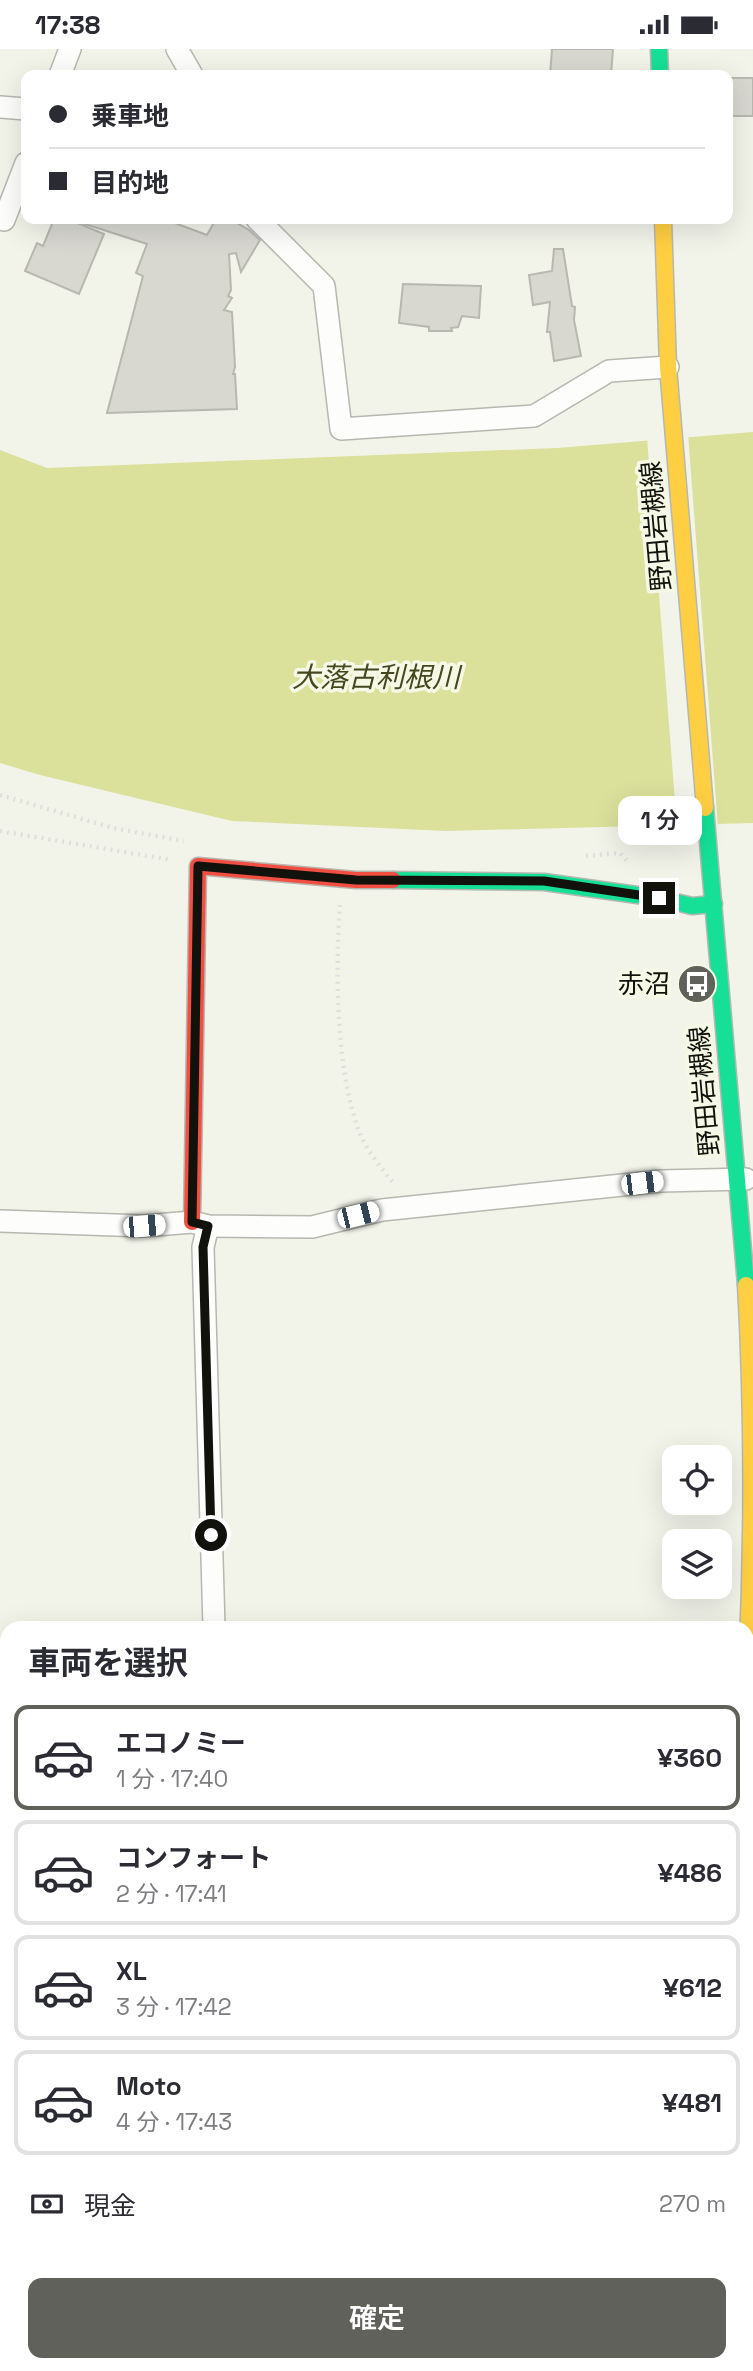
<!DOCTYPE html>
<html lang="ja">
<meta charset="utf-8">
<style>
body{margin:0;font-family:"Space Grotesk","Noto Sans JP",sans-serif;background:#f2f2f3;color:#2b2b33;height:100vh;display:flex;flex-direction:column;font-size:26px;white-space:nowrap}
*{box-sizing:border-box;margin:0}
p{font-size:23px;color:#7c7c81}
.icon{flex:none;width:38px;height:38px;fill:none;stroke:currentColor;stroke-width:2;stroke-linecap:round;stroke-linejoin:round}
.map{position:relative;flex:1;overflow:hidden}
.panel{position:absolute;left:0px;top:1572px;width:754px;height:751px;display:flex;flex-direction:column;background:#fff;border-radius:21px 21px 0 0;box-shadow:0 7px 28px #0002}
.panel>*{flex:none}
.top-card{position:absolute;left:21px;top:21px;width:712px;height:154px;border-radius:14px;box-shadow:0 7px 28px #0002;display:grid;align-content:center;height:154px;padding:0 28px;background:#fff}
.tools{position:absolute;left:662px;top:1396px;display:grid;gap:14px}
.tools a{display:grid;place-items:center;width:70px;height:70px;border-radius:14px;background:#fff;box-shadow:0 7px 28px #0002;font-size:35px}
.end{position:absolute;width:32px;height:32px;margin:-16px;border:9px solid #11120c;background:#fff;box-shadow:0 0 0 4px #fff}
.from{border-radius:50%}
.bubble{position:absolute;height:49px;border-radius:14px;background:#fff;box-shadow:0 7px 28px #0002;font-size:23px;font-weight:600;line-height:49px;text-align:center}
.car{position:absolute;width:21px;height:42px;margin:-21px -10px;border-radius:9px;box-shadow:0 0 5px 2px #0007;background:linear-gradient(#fff 24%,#345 0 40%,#fff 0 76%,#345 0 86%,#fff 0)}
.top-card b{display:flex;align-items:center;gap:24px;height:66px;font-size:26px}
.top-card b+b{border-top:2px solid #e1e1e2}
.top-card i{width:18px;height:18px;background:#2b2b33}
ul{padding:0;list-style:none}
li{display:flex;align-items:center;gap:21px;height:105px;margin:0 14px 10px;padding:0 14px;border:4px solid #e1e1e2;border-radius:14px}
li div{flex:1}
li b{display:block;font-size:26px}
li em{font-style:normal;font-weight:600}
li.selected{border-color:#60615a}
li>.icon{width:63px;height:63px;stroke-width:1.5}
h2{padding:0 28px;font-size:32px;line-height:84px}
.pay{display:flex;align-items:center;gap:18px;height:77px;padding:0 28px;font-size:26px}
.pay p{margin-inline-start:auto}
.button{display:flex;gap:14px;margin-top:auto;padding:14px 28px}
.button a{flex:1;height:80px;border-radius:14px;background:#60615a;color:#fff;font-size:28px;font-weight:600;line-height:80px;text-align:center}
.status{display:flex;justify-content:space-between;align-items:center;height:49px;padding:0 35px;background:#fff;direction:ltr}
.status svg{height:19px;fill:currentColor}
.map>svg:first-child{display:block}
.water{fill:#dbe09b}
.pier{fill:#f2f4ea}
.building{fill:#d8d8d1;stroke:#b7b8b0;stroke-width:2}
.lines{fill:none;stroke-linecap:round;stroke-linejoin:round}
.street-casing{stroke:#b6b8b0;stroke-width:24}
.fast-casing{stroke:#b6b8b0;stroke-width:19}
.slow-casing{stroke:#b6b8b0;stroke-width:19}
.jam-casing{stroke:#b6b8b0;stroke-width:19}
.path{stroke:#dfe0dd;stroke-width:4.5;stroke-dasharray:2 5;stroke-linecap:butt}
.street{stroke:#fdfdfc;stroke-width:21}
.fast{stroke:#16e098;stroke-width:16}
.slow{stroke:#ffcf43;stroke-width:16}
.jam{stroke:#f24e42;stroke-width:16}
.route{stroke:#11120c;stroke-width:9}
.labels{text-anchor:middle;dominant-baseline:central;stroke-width:7;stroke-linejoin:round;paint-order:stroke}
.street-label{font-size:26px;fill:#11120c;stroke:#f6f8e6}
.poi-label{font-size:26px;fill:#11120c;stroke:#f6f8e6;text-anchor:end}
.water-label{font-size:28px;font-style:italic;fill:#45471f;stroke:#f6f8e6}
</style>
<div class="status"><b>17:38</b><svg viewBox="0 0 49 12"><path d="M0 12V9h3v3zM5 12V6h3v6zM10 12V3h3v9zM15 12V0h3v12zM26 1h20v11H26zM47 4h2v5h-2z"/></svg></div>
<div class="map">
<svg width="753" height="2322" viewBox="0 0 753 2322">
<rect width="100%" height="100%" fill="#f2f4ea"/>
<path class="water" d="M753 383V774L446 782 232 772 40 726 0 714V401L47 419 557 399Z"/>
<path class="pier" d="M688 385 718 778 677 779 647 388Z"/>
<g class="building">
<path d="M552 0H613L611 26H550Z"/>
<rect x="728" y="29" width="25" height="38"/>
<path d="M54 170H68L104 185 79 245 25 222 37 194 43 197Z"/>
<path d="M83 170H164L207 186 216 170 221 173 223 170H230L249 181 260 191 241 223 236 204 229 205 231 241 228 247 232 249 224 261 232 263 235 318 233 325H235L237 360 107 364 143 227 136 224 147 195 82 174Z"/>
<path d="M554 200H563L572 257 575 258 574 271 581 307 554 312 550 283H547L550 253 533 256 529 226 552 222Z"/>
<path d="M403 235 481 237 479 269 462 267 458 278 451 279 452 282H429V278L399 274Z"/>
</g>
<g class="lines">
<g class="street-casing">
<g id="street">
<path d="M177 0 192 26"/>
<path d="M60 26 70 0"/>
<path d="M0 58 26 60"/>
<path d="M257 170 324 237 341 380 534 367 609 322 668 318"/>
<path d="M4 171 26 114"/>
<path d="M0 1172 144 1177 192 1173 208 1177 312 1178 382 1161 661 1132 746 1130"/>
<path d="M208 1177 203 1198 214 1578"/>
<path d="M0 2230 7 2225"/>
<path d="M160 2315 168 2322"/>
</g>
</g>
<g class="fast-casing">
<g id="fast">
<path d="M659 0 660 26"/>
<path d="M705 759 746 1236"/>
<path d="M393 831 544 833 659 849 692 857 714 855"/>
</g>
</g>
<g class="slow-casing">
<g id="slow">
<path d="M663 170 668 318 705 759"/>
<path d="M746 1236C753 1362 753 1491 747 1618"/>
<path d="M551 2322 553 2315"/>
</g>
</g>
<g class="jam-casing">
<path id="jam" d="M192 1173 198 817 356 831H393"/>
</g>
<g class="path">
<path d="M0 746 113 779 184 792"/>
<path d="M0 782 172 811"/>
<path d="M586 807 620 804 629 814"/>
<path d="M340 856C335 921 336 1021 359 1082 366 1101 382 1120 395 1136"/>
<path d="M0 1813H7"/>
</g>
<use href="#street" class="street"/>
<use href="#fast" class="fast"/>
<use href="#slow" class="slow"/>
<use href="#jam" class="jam"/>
</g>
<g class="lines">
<path class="route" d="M211 1486 203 1198 208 1177 192 1173 198 817 356 831 544 832 659 849"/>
</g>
<defs>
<g id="bus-disc" transform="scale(2.0125)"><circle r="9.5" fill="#60615a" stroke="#f6f8e6"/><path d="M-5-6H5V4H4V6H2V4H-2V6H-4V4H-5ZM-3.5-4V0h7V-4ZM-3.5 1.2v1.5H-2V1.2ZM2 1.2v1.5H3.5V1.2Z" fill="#fff"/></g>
</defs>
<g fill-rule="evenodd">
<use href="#bus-disc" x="697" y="935"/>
</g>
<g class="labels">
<g class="street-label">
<text transform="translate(656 477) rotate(-95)">野田岩槻線</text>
<text transform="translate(704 1042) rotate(-95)">野田岩槻線</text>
</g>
<g class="poi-label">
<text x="670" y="935">赤沼</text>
</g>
<g class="water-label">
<text x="376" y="628">大落古利根川</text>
</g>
</g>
</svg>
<div class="tools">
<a><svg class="icon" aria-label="locate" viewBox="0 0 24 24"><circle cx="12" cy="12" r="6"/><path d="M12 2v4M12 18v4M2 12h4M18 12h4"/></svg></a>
<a><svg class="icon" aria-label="layers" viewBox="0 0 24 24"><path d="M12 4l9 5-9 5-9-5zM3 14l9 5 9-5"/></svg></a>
</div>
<i class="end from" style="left:211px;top:1486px"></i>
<i class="end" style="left:659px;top:849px"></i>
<div class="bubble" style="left:618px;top:747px;width:84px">1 分</div>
<i class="car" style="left:642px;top:1134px;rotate:83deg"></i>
<i class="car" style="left:358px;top:1166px;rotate:76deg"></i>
<i class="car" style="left:144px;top:1177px;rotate:85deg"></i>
<div class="top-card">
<b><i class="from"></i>乗車地</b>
<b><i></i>目的地</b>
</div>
<section class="panel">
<h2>車両を選択</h2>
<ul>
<li class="selected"><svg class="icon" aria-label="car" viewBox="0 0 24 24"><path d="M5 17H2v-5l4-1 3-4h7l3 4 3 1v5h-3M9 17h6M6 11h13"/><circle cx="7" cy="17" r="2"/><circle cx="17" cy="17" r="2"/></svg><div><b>エコノミー</b><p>1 分 · 17:40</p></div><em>¥360</em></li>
<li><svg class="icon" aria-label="car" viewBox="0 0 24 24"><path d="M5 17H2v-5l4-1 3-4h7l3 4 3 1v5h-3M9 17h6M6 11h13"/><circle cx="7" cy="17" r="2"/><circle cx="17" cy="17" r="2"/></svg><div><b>コンフォート</b><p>2 分 · 17:41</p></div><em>¥486</em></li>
<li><svg class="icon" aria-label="car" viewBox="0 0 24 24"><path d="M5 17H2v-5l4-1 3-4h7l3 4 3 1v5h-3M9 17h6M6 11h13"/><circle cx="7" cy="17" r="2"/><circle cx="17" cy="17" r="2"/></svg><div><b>XL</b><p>3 分 · 17:42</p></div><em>¥612</em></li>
<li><svg class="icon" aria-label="car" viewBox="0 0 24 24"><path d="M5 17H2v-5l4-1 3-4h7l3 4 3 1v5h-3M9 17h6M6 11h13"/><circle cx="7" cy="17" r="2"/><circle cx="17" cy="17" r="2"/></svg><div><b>Moto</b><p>4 分 · 17:43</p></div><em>¥481</em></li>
</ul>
<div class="pay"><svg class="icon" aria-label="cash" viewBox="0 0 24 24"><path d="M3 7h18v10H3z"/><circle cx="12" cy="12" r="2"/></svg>現金<p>270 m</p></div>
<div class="button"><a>確定</a></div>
</section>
</div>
